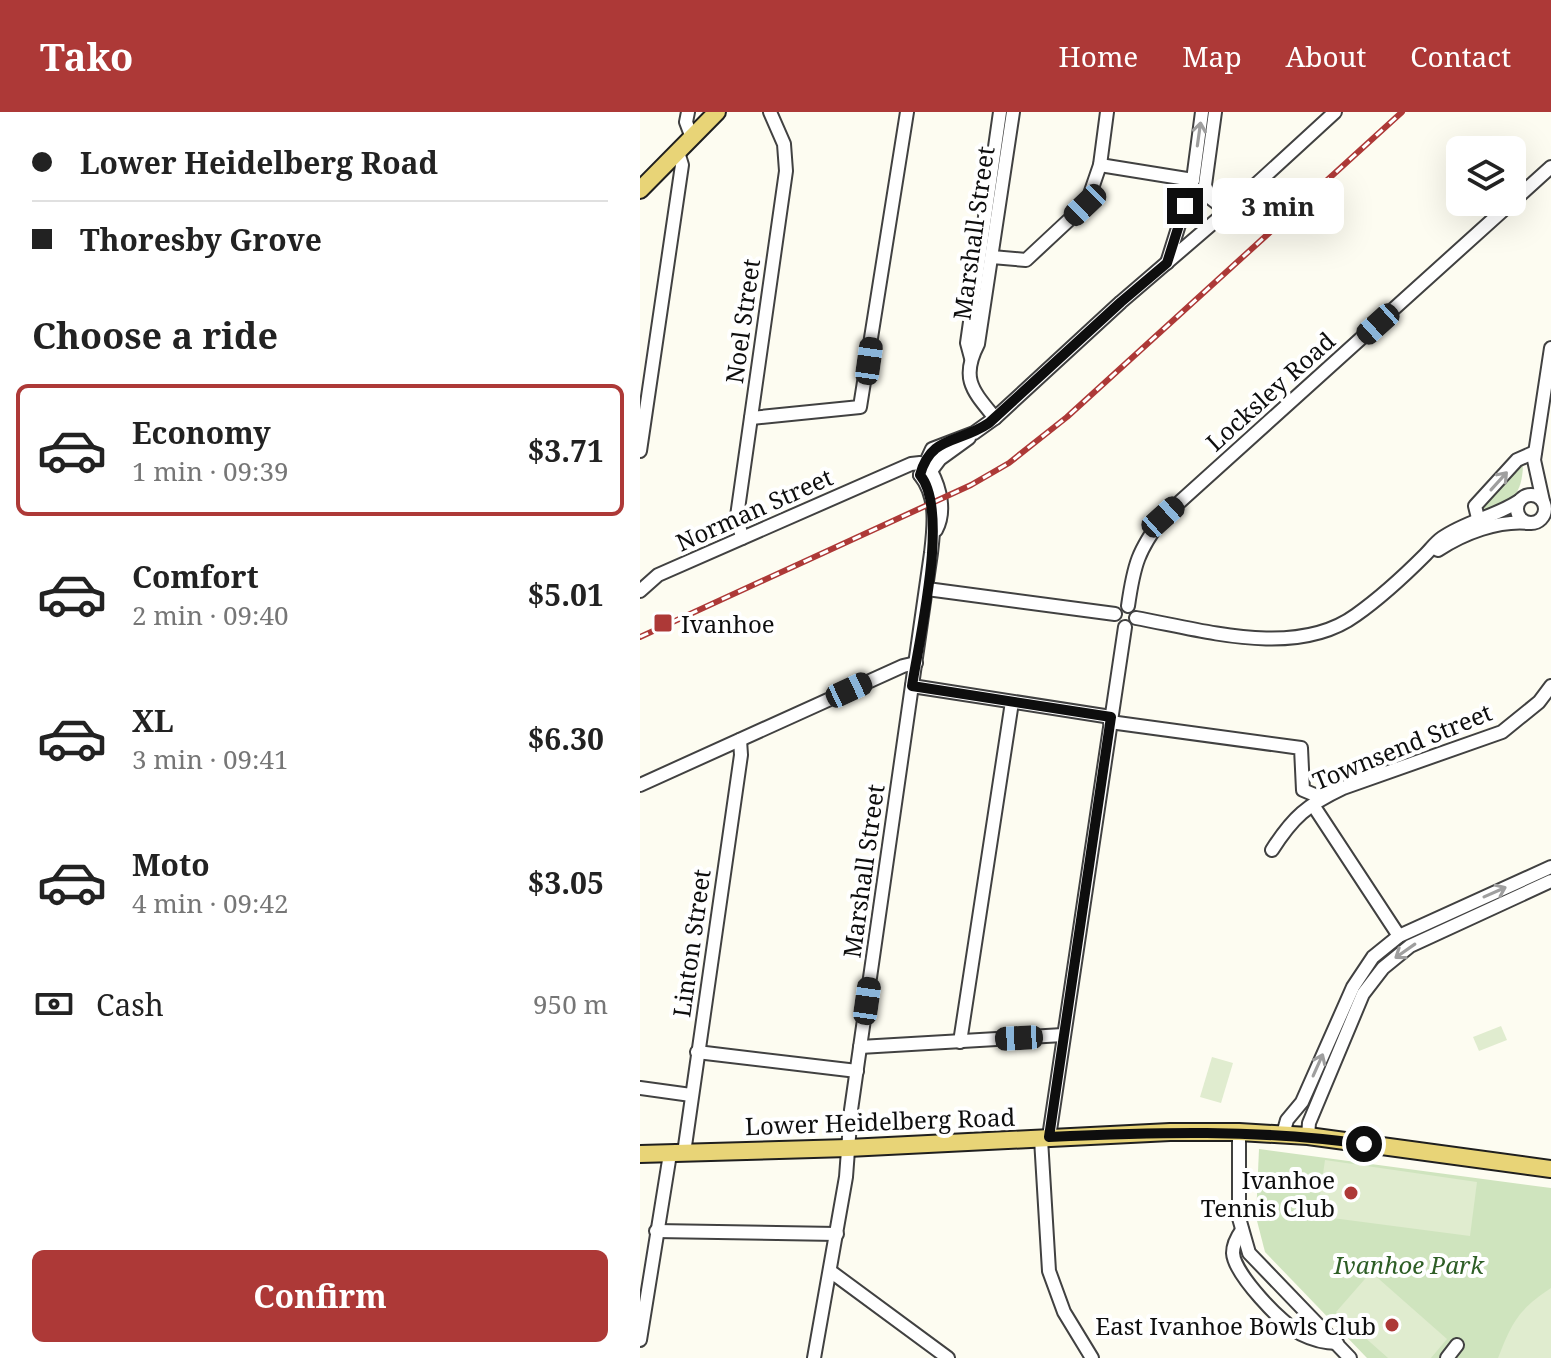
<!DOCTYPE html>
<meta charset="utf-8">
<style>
body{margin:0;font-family:"Noto Serif",serif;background:#f6f6f6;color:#222;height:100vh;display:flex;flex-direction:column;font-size:30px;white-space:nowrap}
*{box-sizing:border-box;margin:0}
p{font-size:26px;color:#767676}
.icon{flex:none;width:44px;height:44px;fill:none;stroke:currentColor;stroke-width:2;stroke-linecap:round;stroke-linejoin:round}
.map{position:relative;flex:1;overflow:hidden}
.drawer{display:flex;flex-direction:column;background:#fff;width:640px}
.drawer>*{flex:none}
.hud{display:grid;align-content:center;height:176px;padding:0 32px;background:#fff}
.tools{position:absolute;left:806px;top:24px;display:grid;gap:16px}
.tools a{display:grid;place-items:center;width:80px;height:80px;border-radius:12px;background:#fff;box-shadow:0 8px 32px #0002;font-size:40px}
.end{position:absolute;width:36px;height:36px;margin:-18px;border:10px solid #0e0e0e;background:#fff;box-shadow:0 0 0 4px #fff}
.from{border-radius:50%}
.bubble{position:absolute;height:56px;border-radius:12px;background:#fff;box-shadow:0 8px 32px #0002;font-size:26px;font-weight:700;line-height:56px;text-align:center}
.car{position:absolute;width:24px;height:48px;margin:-24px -12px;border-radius:10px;box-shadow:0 0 6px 2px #0007;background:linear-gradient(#222 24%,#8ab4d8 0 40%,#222 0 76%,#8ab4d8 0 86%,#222 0)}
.hud b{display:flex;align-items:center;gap:28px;height:76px;font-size:30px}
.hud b+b{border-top:2px solid #e0e0e0}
.hud i{width:20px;height:20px;background:#222}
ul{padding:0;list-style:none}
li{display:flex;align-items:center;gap:24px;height:132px;margin:0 16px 12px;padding:0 16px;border:4px solid transparent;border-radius:12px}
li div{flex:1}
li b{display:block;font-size:30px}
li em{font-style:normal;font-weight:700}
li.on{border-color:#ad3937}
li>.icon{width:72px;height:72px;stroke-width:1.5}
h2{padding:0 32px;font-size:36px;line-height:96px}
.pay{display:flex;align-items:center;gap:20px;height:88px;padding:0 32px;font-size:30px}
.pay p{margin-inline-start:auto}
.button{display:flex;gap:16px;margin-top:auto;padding:16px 32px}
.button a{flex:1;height:92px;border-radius:12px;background:#ad3937;color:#fff;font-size:32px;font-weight:700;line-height:92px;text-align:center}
header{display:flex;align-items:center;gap:48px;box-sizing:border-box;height:112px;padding:0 40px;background:#ad3937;color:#fff}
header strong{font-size:38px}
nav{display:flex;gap:44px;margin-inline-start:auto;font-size:28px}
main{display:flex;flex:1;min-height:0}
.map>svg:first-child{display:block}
.green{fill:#cfe4be}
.pitch{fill:#e0eccf}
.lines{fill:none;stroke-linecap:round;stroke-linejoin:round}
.minor-casing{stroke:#414141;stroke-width:16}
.major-casing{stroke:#1f1f1f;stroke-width:20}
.minor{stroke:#fff;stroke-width:12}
.major{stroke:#e8d477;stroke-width:16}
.rail-casing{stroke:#ad3937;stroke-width:6}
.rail{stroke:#fff;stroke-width:3;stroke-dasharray:9;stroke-linecap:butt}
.oneway{stroke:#9f9f9f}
.route{stroke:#0e0e0e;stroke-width:10}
.poi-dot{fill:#ad3937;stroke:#fff;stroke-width:3}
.labels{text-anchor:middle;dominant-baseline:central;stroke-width:8;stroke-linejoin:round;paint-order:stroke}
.street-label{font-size:24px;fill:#0e0e0e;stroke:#fff}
.poi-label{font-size:24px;fill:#0e0e0e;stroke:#fff;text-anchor:end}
.park-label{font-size:24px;font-style:italic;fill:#2e5e26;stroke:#fff}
</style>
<header>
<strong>Tako</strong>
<nav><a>Home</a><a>Map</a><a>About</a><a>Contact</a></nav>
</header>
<main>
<section class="drawer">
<div class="hud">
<b><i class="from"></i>Lower Heidelberg Road</b>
<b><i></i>Thoresby Grove</b>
</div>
<h2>Choose a ride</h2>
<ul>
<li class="on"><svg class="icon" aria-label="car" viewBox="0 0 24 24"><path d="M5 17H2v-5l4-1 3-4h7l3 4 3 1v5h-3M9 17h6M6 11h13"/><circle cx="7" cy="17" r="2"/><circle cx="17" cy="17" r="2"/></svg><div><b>Economy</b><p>1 min · 09:39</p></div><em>$3.71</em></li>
<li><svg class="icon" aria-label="car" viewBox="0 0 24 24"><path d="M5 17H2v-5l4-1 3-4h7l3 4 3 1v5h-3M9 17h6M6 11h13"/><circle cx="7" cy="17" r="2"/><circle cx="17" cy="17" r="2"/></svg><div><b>Comfort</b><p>2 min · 09:40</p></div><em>$5.01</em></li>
<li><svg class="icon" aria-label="car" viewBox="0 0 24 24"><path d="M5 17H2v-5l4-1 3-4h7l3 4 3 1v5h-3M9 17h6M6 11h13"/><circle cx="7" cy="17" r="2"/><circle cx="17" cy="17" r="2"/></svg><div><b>XL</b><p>3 min · 09:41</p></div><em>$6.30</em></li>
<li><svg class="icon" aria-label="car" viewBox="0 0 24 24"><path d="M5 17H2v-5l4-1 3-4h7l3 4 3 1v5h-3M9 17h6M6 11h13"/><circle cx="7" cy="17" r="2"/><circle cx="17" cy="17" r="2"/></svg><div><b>Moto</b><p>4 min · 09:42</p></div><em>$3.05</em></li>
</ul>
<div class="pay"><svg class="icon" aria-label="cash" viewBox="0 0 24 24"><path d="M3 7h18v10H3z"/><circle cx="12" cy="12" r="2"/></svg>Cash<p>950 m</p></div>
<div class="button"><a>Confirm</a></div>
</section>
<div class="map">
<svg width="911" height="1246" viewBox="0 0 911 1246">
<rect width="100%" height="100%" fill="#fdfcf1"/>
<g class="green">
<path d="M883 353C882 385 870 391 843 401L842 395 879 354Z"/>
<path d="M619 1037 911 1076V1246H727L625 1140 616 1105Z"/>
</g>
<g class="pitch">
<path d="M861 914 867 928 839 939 833 925Z"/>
<path d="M572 945 593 951 581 991 560 985Z"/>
<path d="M685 1048 837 1070 830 1124 677 1104Z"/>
<path d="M731 1160 807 1227 791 1246H748L696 1200Z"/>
<path d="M911 1176V1246H858C872 1210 878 1198 911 1176Z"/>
</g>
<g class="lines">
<g class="minor-casing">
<g id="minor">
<path d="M48 0 46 10 52 26"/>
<path d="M575 0 565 73 569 85 587 99"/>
<path d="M460 53 553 68"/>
<path d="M352 145 386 148 445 93 449 85 460 53 467 0"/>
<path d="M527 151 553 68 562 0"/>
<path d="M331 246 327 231 360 0"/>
<path d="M111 306 220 295 267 0"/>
<path d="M355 306C333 279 320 267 338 232L373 0"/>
<path d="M0 339 42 53 38 40"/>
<path d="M291 359C300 376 306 400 296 418"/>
<path d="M291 359 300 347 329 326"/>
<path d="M280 363 292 337 334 321 355 306 481 190 587 99 695 0"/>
<circle cx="891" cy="397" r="14"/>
<path d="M903 389 894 348 911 236"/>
<path d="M838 406 835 394 877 348 895 340"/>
<path d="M102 426 97 404 146 59 144 32 130 0"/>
<path d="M798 438C824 421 858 408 889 411"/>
<path d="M287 477 475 502"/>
<path d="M0 479 18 463 271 352 280 351 291 359"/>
<path d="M488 494C494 452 498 439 523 405L911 55"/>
<path d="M496 506C563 518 656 547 716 503 740 486 764 464 785 443 791 437 795 431 802 426 826 409 855 405 879 389"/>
<path d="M272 574 471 605"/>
<path d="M470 610 661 636 663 678 682 686"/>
<path d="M0 673 263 554 276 551"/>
<path d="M673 693 759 824"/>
<path d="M632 738C653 705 667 693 703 676L862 620 899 590 911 574"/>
<path d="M320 930 372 590"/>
<path d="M220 935 423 923"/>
<path d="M57 940 217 959"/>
<path d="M0 976 51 983"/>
<path d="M599 1020V1106L609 1141 710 1246"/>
<path d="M643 1022 647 1008 662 990 713 875 733 845 759 824 911 755"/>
<path d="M668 1024 669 1011 723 882 743 856 770 834 911 769"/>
<path d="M409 1025 485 515"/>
<path d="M401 1027 409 1159 424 1200 452 1246"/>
<path d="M44 1041 101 643 100 628"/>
<path d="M602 1118C597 1125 593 1132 593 1141 594 1162 642 1212 661 1222 673 1228 684 1231 697 1231"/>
<path d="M16 1119 197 1122"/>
<path d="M190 1159 308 1246"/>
<path d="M0 1228 30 1042"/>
<path d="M174 1246 206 1065 211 998 291 441C294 415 298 385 280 363"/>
<path d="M807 1246 817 1233"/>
</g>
</g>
<g class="major-casing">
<g id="major">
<path d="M0 78 77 0"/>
<path d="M0 1042 208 1036 530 1020H599L668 1024 911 1057"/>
</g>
</g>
<use href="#minor" class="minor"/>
<use href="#major" class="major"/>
<g class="rail-casing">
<path id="rail" d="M0 525 331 373 369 351 427 305 762 0"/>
</g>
<use href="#rail" class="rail"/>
</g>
<defs><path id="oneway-shaft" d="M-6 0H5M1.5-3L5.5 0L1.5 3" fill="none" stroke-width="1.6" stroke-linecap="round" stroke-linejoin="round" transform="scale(2)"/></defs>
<g class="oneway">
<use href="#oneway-shaft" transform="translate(559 22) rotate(-82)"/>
<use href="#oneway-shaft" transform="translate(859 369) rotate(-48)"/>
<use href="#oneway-shaft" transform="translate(855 780) rotate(-24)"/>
<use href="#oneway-shaft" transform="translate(765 839) rotate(145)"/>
<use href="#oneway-shaft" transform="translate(678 953) rotate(-66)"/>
</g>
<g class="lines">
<path class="route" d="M545 94 527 151 481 190 349 311C318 332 291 323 280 363 310 398 279 528 272 574L471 605 409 1025C517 1020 617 1017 724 1032"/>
</g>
<g class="poi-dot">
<rect x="13" y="501" width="20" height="20" rx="4"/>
<circle cx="711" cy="1081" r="8"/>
<circle cx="752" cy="1213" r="8"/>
</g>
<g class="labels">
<g class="street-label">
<text transform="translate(333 121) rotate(-82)">Marshall Street</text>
<text transform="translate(102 209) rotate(-82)">Noel Street</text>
<text transform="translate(630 279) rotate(-42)">Locksley Road</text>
<text transform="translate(114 397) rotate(-24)">Norman Street</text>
<text transform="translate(762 634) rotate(-22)">Townsend Street</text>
<text transform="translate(223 759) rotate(-82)">Marshall Street</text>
<text transform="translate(51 831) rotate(-82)">Linton Street</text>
<text transform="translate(240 1009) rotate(-2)">Lower Heidelberg Road</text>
</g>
<g class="poi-label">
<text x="41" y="511" text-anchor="start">Ivanhoe</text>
<text x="695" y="1067">Ivanhoe<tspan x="695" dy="28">Tennis Club</tspan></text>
<text x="736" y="1213">East Ivanhoe Bowls Club</text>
</g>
<g class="park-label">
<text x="769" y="1152">Ivanhoe Park</text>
</g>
</g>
</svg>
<div class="tools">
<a><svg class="icon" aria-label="layers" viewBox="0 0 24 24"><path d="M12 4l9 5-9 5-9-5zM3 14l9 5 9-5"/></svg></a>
</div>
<i class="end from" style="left:724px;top:1032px"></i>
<i class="end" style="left:545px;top:94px"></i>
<div class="bubble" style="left:572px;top:66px;width:132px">3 min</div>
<i class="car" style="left:445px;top:93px;rotate:226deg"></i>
<i class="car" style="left:738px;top:212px;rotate:228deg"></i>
<i class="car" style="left:229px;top:249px;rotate:8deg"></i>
<i class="car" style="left:523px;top:405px;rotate:48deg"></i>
<i class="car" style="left:209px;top:578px;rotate:65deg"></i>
<i class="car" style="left:227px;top:889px;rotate:8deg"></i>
<i class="car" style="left:379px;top:926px;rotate:267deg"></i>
</div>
</main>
